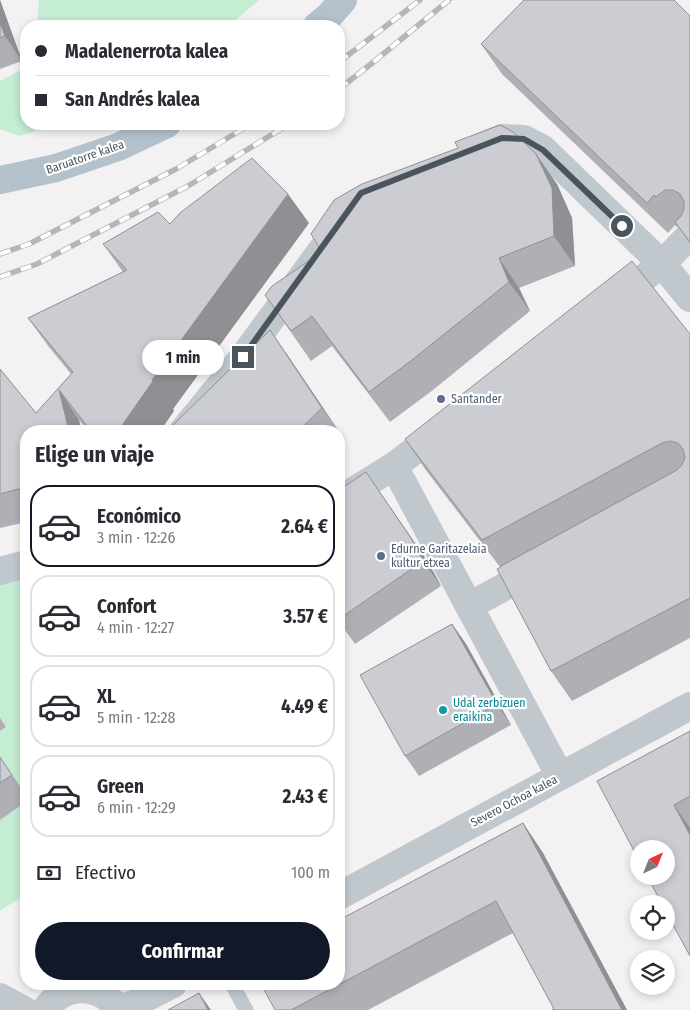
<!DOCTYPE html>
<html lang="es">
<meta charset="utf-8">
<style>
body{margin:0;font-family:"Fira Sans Condensed",sans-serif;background:#f7f7f7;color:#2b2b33;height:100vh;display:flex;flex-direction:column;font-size:19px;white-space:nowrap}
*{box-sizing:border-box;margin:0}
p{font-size:16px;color:#7c7c81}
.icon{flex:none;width:28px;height:28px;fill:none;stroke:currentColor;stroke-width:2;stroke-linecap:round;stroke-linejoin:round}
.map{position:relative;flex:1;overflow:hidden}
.sheet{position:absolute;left:20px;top:425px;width:325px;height:565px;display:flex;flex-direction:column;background:#fff;border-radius:20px;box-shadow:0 2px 8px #0003}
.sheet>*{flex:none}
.top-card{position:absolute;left:20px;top:20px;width:325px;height:110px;border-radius:20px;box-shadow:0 2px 8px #0003;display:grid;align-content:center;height:110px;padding:0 15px;background:#fff}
.needle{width:32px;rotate:43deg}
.buttons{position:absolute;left:630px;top:840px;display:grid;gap:10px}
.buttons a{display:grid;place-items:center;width:45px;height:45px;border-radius:50%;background:#fff;box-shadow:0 2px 8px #0003;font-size:25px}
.end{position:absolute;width:22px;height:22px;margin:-11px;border:6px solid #4a545d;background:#fff;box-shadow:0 0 0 2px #fff}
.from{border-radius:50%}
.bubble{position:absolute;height:35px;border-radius:18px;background:#fff;box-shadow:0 2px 8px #0003;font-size:16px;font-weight:700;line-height:35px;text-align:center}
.top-card b{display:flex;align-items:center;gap:18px;height:48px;font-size:19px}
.top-card b+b{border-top:1px solid #e1e1e2}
.top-card i{width:12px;height:12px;background:#2b2b33}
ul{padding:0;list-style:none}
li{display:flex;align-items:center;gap:15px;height:82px;margin:0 10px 8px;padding:0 5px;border:2px solid #e1e1e2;border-radius:20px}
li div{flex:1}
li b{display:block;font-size:19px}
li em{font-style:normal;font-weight:700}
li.current{border-color:#111827}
li>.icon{width:45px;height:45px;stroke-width:1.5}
h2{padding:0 15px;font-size:22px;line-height:60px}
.pay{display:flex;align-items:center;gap:12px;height:55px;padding:0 15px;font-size:19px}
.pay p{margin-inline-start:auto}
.cta{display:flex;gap:10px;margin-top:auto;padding:10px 15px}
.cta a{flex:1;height:58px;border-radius:30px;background:#111827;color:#fff;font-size:20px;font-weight:700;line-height:58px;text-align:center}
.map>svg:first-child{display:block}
.green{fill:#c4edd3}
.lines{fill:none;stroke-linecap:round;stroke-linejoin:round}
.lane{stroke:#c0c8ce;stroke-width:15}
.street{stroke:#c0c8ce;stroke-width:28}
.primary{stroke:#b3c1cd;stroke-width:28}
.rail-casing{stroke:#b4b6bb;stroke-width:5.5}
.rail{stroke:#fff;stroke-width:4;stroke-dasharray:11;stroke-linecap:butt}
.wall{fill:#afb0b5}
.shaded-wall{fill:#8e9094}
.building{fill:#cbcdd3;stroke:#8e9094}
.route{stroke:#4a545d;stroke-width:6}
.service-dot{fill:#5c6f8a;stroke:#fff;stroke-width:2}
.culture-dot{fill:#0f9aa8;stroke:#fff;stroke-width:2}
.labels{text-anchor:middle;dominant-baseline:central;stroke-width:4.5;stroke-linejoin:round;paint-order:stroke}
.street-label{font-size:12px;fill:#4a545d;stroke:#fff}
.service-label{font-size:12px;fill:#4e5e75;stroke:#fff;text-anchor:start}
.culture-label{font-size:12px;fill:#0d838f;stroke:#fff;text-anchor:start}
</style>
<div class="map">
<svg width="690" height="1010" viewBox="0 0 690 1010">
<rect width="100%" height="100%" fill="#f3f1f1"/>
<g class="green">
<path d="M39 0H259L228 26H37Z"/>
<path d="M26 67V124H62L19 136 0 129V81Z"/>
<path d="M26 579V795L13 776 0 770V731L6 727 0 718V582Z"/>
<path d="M26 802V894L0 911V820Z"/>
</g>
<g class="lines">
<path class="lane" d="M232 984 246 1010"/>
<g class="street">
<path d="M483 146 502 138 524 139 543 149 662 264 690 298"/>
<path d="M615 300 662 264 690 235"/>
<path d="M183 431 243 357 324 247 342 219"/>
<path d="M394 466 560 776"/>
<path d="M339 500 394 466 443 429"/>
<path d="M0 571 26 564"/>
<path d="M469 606 539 568"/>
<path d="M339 896 690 706"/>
<path d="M0 997 24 1010"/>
<path d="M119 1009 134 1004 173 984"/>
<path d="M45 1010C65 982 100 983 119 1010"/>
</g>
<g class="primary">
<path d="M317 26 329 16 343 0"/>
<path d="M0 180 56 168 118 147 167 124"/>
</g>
<g class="rail-casing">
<g id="rail">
<path d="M339 62 420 0"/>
<path d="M339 89 371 64 449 0"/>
<path d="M0 254 29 244 176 169 251 124"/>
<path d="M0 277 37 264 188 186 289 124"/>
</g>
</g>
<use href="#rail" class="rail"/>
</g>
<g class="wall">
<path d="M0 0 22 61 0 69Z"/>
<path d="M690 16V244L678 226 676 227 675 225 668 233 502 74 481 44Z"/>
<path d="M557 184 572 218 575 266 519 288 530 311 433 390 390 422 332 346 311 361 265 295Z"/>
<path d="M309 223 173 409 174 411 160 431H88L79 420 26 431V522L0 528V369L36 413 71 374 49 347 28 318 123 272 103 244Z"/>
<path d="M690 334V638L572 701 551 671 500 567 425 469 405 439Z"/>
<path d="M286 353 338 430V431H167Z"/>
<path d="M339 490 383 497 428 562 441 586 355 644 339 622Z"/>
<path d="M452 624 466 644 511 725 419 776 405 756Z"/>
<path d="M0 718 6 727 0 731Z"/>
<path d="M690 731V956L639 849Z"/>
<path d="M0 757 26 795V802L0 820Z"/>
<path d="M523 823 543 853 627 1010H552L554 1009 513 933 368 1010H275Z"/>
</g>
<g class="shaded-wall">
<path d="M0 0 22 61 5 36 0 23Z"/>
<path d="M536 154 557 184 572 218 575 266 554 236Z"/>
<path d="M288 194 309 223 173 409 174 411 160 431H118L152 380Z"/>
<path d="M499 258 519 288 530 311 509 282Z"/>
<path d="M270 330 286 353 338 430 322 408Z"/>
<path d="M59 390 79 420 82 431H69Z"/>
<path d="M366 472 428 562 441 586 423 561Z"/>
<path d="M452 624 466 644 511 725 497 704Z"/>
<path d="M674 805 690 828V835Z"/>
<path d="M523 823 543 853 627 1010H622Z"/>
<path d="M199 993 211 1010H208Z"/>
</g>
<g class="building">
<path d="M524 0H674L690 16V242L675 222 681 216 684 209V201L680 194 673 190H665L656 197 654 195 647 203 481 44Z"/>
<path d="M0 23 5 36 0 38Z"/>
<path d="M500 125 513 132 536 154 552 188 554 236 499 258 509 282 412 360 369 392 312 316 291 331 265 295 272 286 322 252 311 234 334 200 362 184 458 148 455 142Z"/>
<path d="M252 158 288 194 152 380 153 381 118 431H91L59 390 69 431H26V487L0 494V369L36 413 73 372 28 318 127 270 103 244 158 212 170 224 180 213Z"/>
<path d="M632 261 690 334V598L551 671 497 569 501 567V566L677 470 682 465 685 457 683 449 678 443 670 441 662 443 482 540 405 439Z"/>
<path d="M270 330 322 408 298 431H167Z"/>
<path d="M366 472 411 538 423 561 339 619V490Z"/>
<path d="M452 624 497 704 405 756 360 675Z"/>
<path d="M690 731V796L674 805 690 835V956L666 912V904H662L647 876H666V849H639V860L597 781Z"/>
<path d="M0 757 12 775 0 783Z"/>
<path d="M523 823 622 1010H552L554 1009 496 901 291 1010H275L261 984H339V920Z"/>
<path d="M199 993 208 1010H168Z"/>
</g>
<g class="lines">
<path class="route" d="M243 357 361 193 502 138 524 139 543 150 622 226"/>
</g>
<g class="service-dot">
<circle cx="441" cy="399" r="5"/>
<circle cx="381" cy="556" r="5"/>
</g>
<circle class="culture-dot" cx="443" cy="710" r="5"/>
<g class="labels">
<g class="street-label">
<text transform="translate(85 157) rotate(-19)">Baruatorre kalea</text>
<text transform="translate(514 801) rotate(-28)">Severo Ochoa kalea</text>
</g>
<g class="service-label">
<text x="451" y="399">Santander</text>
<text x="391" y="549">Edurne Garitazelaia<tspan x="391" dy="14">kultur etxea</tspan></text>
</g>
<g class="culture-label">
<text x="453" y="703">Udal zerbizuen<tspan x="453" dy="14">eraikina</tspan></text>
</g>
</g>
</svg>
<div class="buttons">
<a><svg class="needle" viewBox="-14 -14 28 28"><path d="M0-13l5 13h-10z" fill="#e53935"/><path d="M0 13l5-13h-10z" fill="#7c7c81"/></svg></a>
<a><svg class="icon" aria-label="locate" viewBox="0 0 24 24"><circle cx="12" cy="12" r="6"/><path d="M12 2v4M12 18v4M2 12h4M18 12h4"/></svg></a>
<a><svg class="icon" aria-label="layers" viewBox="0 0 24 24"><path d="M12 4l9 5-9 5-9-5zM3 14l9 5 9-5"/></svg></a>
</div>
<i class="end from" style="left:622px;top:226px"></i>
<i class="end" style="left:243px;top:357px"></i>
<div class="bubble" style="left:142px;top:340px;width:82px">1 min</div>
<div class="top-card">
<b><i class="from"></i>Madalenerrota kalea</b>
<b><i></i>San Andrés kalea</b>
</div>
<section class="sheet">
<h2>Elige un viaje</h2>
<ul>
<li class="current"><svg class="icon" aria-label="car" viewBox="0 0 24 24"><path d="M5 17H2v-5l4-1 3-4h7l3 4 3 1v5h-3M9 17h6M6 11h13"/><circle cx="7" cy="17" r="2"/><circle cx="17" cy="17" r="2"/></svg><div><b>Económico</b><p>3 min · 12:26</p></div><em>2.64 €</em></li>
<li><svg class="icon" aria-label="car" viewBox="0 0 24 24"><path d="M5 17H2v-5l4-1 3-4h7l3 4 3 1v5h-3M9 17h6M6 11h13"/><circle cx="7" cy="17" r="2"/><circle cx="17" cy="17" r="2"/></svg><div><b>Confort</b><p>4 min · 12:27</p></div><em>3.57 €</em></li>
<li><svg class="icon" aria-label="car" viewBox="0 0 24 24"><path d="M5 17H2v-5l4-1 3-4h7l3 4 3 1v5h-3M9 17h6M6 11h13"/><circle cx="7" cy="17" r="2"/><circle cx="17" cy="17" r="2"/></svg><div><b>XL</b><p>5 min · 12:28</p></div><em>4.49 €</em></li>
<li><svg class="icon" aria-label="car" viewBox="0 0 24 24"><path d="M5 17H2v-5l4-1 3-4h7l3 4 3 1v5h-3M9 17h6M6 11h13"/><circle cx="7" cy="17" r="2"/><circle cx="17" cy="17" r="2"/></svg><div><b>Green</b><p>6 min · 12:29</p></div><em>2.43 €</em></li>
</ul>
<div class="pay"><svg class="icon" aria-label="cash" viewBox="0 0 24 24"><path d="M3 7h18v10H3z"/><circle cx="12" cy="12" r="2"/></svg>Efectivo<p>100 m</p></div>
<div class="cta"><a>Confirmar</a></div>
</section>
</div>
